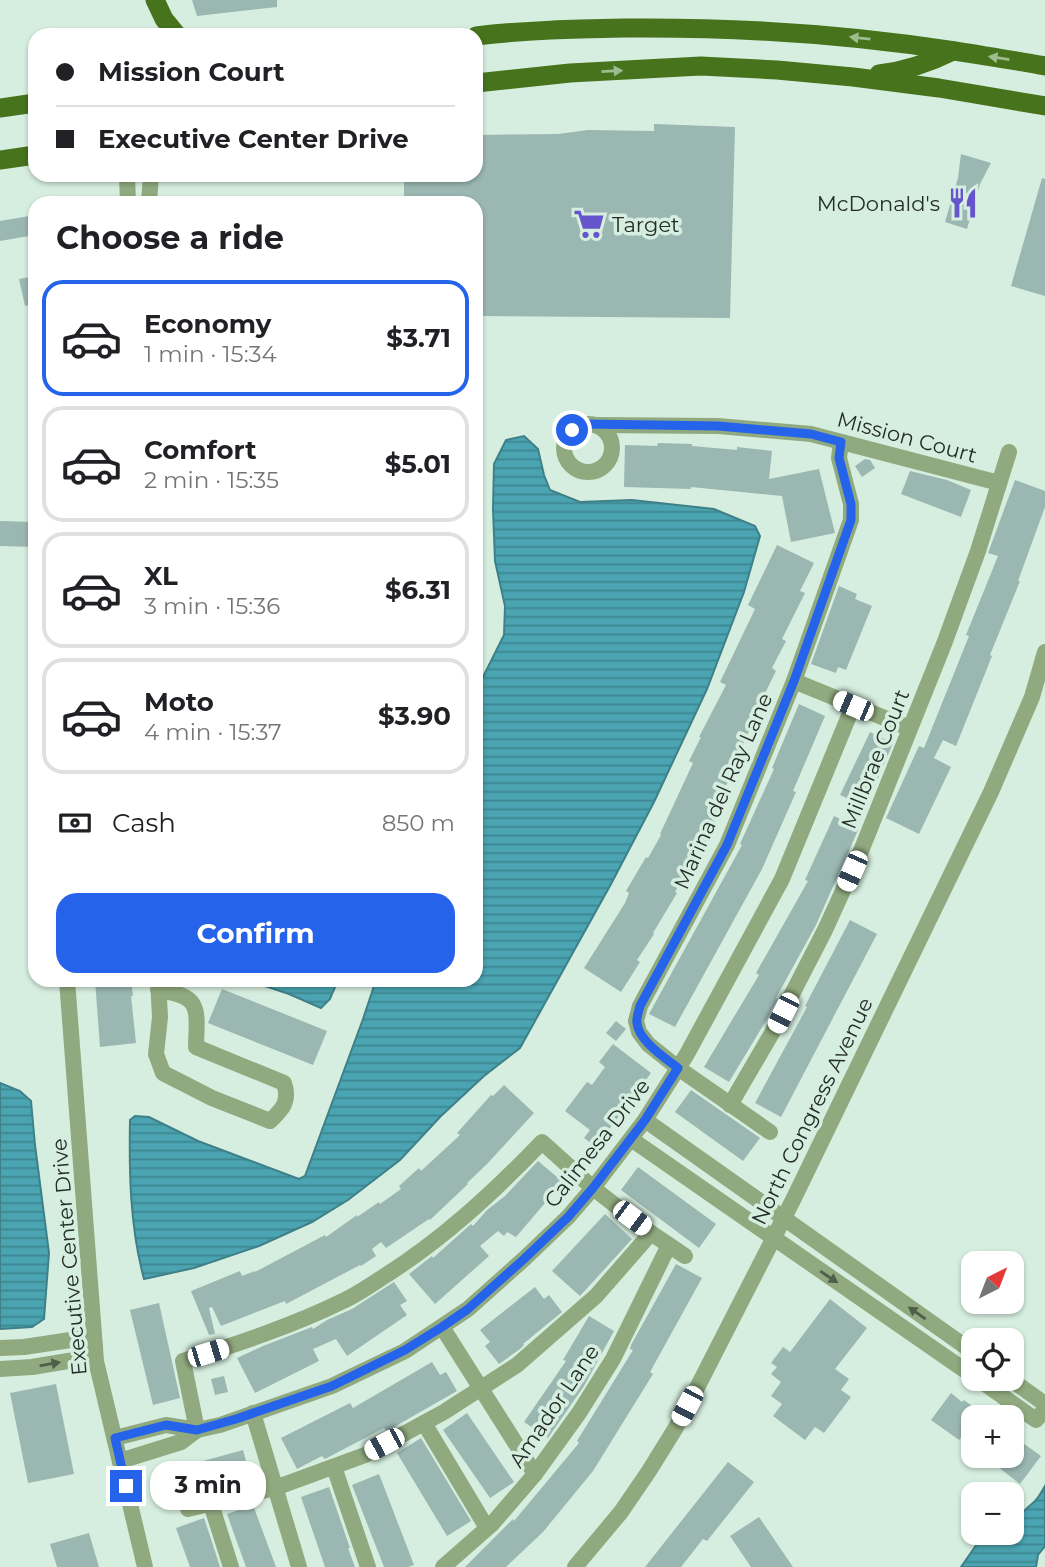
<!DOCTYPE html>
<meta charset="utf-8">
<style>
body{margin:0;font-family:Montserrat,sans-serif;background:#f2f2f2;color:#202124;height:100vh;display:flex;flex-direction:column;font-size:26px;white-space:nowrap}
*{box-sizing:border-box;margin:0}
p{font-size:23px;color:#757577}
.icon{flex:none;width:38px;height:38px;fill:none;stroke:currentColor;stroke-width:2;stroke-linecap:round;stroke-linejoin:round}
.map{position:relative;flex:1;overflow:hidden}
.sheet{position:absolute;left:28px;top:196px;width:455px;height:791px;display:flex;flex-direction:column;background:#fff;border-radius:21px;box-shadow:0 2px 5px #0004}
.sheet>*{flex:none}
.guide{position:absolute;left:28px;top:28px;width:455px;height:154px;border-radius:21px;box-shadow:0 2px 5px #0004;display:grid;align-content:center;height:154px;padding:0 28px;background:#fff}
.needle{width:46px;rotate:42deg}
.fabs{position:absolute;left:961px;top:1251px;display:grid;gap:14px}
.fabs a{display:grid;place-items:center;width:63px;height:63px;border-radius:14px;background:#fff;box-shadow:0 2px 5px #0004;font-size:35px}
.end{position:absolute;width:32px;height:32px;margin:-16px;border:9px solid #2563eb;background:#fff;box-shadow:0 0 0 4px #fff}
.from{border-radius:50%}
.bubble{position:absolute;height:49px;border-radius:21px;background:#fff;box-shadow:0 2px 5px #0004;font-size:23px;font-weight:700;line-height:49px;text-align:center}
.car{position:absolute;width:21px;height:42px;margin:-21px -10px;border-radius:9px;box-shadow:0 0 5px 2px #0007;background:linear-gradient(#fff 24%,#345 0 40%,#fff 0 76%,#345 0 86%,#fff 0)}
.guide b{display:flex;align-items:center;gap:24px;height:66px;font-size:26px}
.guide b+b{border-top:2px solid #e0e0e0}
.guide i{width:18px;height:18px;background:#202124}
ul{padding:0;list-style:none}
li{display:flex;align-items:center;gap:21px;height:116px;margin:0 14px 10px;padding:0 14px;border:4px solid #e0e0e0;border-radius:21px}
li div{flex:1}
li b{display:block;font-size:26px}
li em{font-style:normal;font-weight:700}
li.current{border-color:#2563eb}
li>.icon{width:63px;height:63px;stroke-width:1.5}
h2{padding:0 28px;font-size:32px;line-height:84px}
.pay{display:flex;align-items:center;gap:18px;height:77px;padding:0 28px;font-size:26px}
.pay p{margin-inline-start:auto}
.primary-button{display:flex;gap:14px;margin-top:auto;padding:14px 28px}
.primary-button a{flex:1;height:80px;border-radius:21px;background:#2563eb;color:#fff;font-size:28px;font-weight:700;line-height:80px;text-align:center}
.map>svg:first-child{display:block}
.water{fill:url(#water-rules);stroke:#3f8088;stroke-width:2}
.building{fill:#9bb7b2}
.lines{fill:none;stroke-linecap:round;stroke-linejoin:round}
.minor{stroke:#90a97e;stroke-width:16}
.major{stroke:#47731c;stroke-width:19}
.oneway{fill:#9dbd91}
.oneway2{fill:#4f5f4a}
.route{stroke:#2563eb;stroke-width:9}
.labels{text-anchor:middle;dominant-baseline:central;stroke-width:7;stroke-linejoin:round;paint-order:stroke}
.poi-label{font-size:21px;fill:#242d27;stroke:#d6eedf;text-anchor:end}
.street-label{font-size:21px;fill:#242d27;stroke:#d6eedf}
</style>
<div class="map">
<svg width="1045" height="1567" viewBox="0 0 1045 1567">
<defs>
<pattern id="water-rules" width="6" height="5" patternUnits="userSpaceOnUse" patternTransform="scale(1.75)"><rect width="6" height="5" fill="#4aa4b1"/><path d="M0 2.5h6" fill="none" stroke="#3d8690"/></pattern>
</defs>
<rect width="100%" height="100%" fill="#d6eedf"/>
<g class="water">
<path d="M524 436 538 449 544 475 550 490 580 502 632 500 714 509 755 526 760 536 744 592 707 689 654 802 611 884 520 1048 484 1076 441 1116 400 1160 348 1200 312 1222 259 1246 194 1268 144 1279C130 1227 129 1173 130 1120L135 1116 149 1117 198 1141 299 1179 305 1176 363 1019 376 980H476V694L480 683 504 635 505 606 495 561 493 509 494 464 506 440Z"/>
<path d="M247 980H338L330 999 321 1008 289 994Z"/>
<path d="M0 1083 20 1091 31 1101 35 1145 49 1253 44 1319 32 1327 0 1329Z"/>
<path d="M1045 1486V1546L1038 1555 1036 1567H961L977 1544C994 1544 999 1534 1012 1533 1012 1520 1026 1509 1035 1501 1039 1497 1042 1491 1045 1486Z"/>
</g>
<g class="building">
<path d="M192 0H277V7L197 16Z"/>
<path d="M654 124 735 127 730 318 476 316V203H404V175H476V135L558 134 588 130 654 131Z"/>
<path d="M961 154 991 163 980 184 967 229 945 222 958 178Z"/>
<path d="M1042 178 1045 179V296L1011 286Z"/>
<path d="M35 215V235L0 241V221Z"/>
<path d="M35 276V304L25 306 19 279Z"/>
<path d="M658 443 692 444V446L737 450V447L772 451 769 479 819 469 835 533 791 542 782 496 691 487V489L624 487 625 445 657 446Z"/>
<path d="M865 459 870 460 875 468 862 477 855 466Z"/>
<path d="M910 471 947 480 971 490 961 517 901 494Z"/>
<path d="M1015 480 1045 491V507L1018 581H1020L990 655 992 656 956 746 943 740 934 758 951 767 919 834 886 818 919 746 924 748 969 636 966 635 998 556 988 553Z"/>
<path d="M0 521 34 522 33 547 0 546Z"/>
<path d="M777 545 814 563 800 591 805 593 782 639 786 641 772 668 776 671 753 718 755 719 741 748 744 749 724 790 726 791 712 820 715 821 700 853 699 852 675 892 677 893 653 933 654 934 637 960 640 962 621 992 584 968 625 903 629 893 626 891 646 857 648 858 661 835 660 834 693 763 689 761 701 737H699L726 685 720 682 755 609 748 605Z"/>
<path d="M839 586 857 594 855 599 872 606 846 670 838 667 836 673 811 664Z"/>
<path d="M799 704 825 716 793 791 796 792 762 869 675 1027 649 1014 742 845 740 844 774 769 772 768Z"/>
<path d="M870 732 893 743 866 807 840 795Z"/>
<path d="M834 816 859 828 816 925 776 998 778 999 767 1019 729 1082 704 1067 759 975 756 973 808 881 805 880Z"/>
<path d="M850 920 877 934 781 1117 755 1103 807 1007 805 1006Z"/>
<path d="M95 980H131L133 996H131L136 1043 100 1047Z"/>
<path d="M222 989 327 1031 313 1065 208 1023Z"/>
<path d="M616 1021 626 1029 616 1041 606 1033Z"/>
<path d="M613 1044 651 1073 596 1147 584 1138 590 1130 565 1111 587 1082 592 1085 605 1067 599 1062Z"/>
<path d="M504 1085 534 1113 487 1164 467 1183 468 1184 430 1220 429 1219 386 1248 381 1242 372 1249 376 1256 361 1266 360 1265 286 1304 285 1301 221 1326 212 1307 209 1308 215 1334 209 1335 191 1291 240 1271 242 1276 255 1271V1272L325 1235 326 1237 357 1215V1217L379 1202 380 1204 401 1189 399 1186 419 1168 421 1171 460 1135 457 1133 491 1095 493 1096Z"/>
<path d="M691 1090 760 1138 743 1161 675 1112Z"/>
<path d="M538 1161 563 1182 516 1237 507 1232 504 1236 498 1231 480 1246 489 1256 435 1304 409 1274 432 1256 433 1258 471 1224 473 1226 487 1210 505 1196Z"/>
<path d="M638 1167 716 1224 699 1248 621 1190Z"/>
<path d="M605 1214 632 1239 580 1296 552 1271Z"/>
<path d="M676 1264 702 1278 650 1372 653 1374 593 1471 543 1532 506 1567H465L513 1519 514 1521 579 1443 577 1441 633 1350 630 1349 631 1345Z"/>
<path d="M394 1282 407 1301 400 1305 407 1315 347 1356 336 1339 313 1349 319 1361 255 1393 237 1358 263 1346 312 1327 313 1329 327 1320 352 1309Z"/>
<path d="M535 1287 544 1299 549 1295 562 1312 523 1344 524 1345 520 1349 499 1364 485 1346 490 1342 480 1330Z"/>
<path d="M830 1299 867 1328 835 1369 849 1379 841 1390 851 1397 824 1433 815 1427 805 1440 773 1416 782 1404 771 1396 781 1382 771 1374 777 1367 771 1363 783 1347 790 1352Z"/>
<path d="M159 1303 180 1398 153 1405 130 1310Z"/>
<path d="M589 1316 614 1331 584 1386 548 1438 524 1422 566 1361 563 1360Z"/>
<path d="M432 1362 440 1375 446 1372 457 1391 387 1431 384 1428 325 1459 322 1456 297 1469 281 1438 350 1403 353 1408Z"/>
<path d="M224 1376 228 1392 215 1395 211 1379Z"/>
<path d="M56 1384 74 1474 28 1483 10 1393Z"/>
<path d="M951 1393 962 1402 964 1400 988 1418H973V1441L964 1434 959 1440 931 1420Z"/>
<path d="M467 1413 514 1482 490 1498 443 1430Z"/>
<path d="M1012 1435 1041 1456 1020 1484 993 1463 998 1456H1012Z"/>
<path d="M421 1438 471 1521 447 1536 397 1453Z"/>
<path d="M243 1450 251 1479 170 1500 163 1472Z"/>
<path d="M728 1462 754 1482 707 1541 703 1539 681 1567H645Z"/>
<path d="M379 1474 414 1565 408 1567H384L352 1485Z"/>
<path d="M329 1487 350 1548H348L355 1567H325L301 1497Z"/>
<path d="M253 1505 276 1567H246L227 1514Z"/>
<path d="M759 1517 793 1567H751L730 1536Z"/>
<path d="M204 1518 211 1539 220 1567H190L176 1528Z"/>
<path d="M89 1533 99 1567H57L50 1544Z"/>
</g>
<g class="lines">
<g class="minor">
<path d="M127 175 128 203"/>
<path d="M149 203 151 175"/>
<circle cx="588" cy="448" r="24"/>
<path d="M594 425 718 426 811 434 999 483"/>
<path d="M794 681 909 728"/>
<path d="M67 980 96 1361 145 1567"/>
<path d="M158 980 160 1017 156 1054 163 1073 212 1098 270 1121C283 1109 290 1101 284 1083L196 1047C197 1008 202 996 158 990"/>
<path d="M730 1105 772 1033 825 930 861 851 944 644 978 551 1009 452"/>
<path d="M645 1120 973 1352"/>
<path d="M770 1132 678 1068 648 1044 639 1032 636 1021 640 1006 727 845 794 681 851 520V504L839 458 841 442"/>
<path d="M631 1139 973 1376"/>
<path d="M442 1327 535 1474"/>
<path d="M0 1348 24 1347 77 1339 95 1346 80 1359 32 1367 0 1369"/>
<path d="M978 1379 1036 1420 1045 1409"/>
<path d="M1010 1379 1045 1404"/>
<path d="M253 1413 299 1567"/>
<path d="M424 1423 487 1528"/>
<path d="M197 1430 183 1361C237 1344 292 1326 343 1301 356 1295 368 1287 380 1279 441 1241 493 1193 542 1142L593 1188 651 1233 685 1256"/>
<path d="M115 1438 166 1425 197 1430"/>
<path d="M120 1461 181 1442 197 1430 220 1425 332 1386 405 1351 468 1309 524 1259 568 1217 593 1188 645 1120 687 1054 782 879 853 706"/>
<path d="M334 1467 368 1567"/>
<path d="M211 1504 231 1567"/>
<path d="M188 1509 275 1488 365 1455 444 1412 517 1365 596 1296 651 1233"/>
<path d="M443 1567 492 1524 535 1474 579 1413 613 1359 669 1245"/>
<path d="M575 1567 621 1512 649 1471 675 1429 699 1384 793 1200 991 792 1032 697 1045 652"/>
</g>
<g class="major">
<path d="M155 0 164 19 177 35"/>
<path d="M476 36C526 30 575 29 625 28 736 27 846 34 955 51 985 56 1015 60 1045 66"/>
<path d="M879 74C905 71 929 63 953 51"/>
<path d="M476 83 570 73 701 66 777 70 853 77 939 88 1045 106"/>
<path d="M0 108 35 103"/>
<path d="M0 160 35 155"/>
</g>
</g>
<defs><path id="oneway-solid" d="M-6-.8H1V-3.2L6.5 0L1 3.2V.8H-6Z" transform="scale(1.75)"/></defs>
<g class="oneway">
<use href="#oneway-solid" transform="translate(860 38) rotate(-174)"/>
<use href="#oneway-solid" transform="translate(999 58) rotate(-171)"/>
<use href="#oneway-solid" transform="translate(612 71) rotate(-3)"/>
</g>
<g class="oneway2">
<use href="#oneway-solid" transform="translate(829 1277) rotate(34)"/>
<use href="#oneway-solid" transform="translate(917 1313) rotate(-145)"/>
<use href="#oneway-solid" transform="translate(50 1364) rotate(-10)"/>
</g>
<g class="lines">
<path class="route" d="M126 1486 115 1438 166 1425 197 1430 236 1419 332 1386 405 1350 442 1327 468 1309 524 1259 568 1217 593 1188 645 1120 678 1068C665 1058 638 1040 637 1023 636 1018 639 1011 640 1006L727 845 794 681 851 520V504L839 458 841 442 811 434 718 426 586 424 579 426 572 430"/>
</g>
<defs>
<g id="restaurant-bare" transform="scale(2.415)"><path d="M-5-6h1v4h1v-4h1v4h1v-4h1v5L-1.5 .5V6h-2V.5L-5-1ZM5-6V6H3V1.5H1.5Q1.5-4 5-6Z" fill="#6654cd" stroke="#d6eedf" stroke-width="2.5" paint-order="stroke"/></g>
<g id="supermarket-bare" transform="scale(2.415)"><path d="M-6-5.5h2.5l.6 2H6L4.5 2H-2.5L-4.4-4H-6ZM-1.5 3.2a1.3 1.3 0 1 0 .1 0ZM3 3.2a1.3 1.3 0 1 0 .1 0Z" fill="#6654cd" stroke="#d6eedf" stroke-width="2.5" paint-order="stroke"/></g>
</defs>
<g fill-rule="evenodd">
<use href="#restaurant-bare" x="963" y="203"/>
<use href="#supermarket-bare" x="589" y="224"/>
</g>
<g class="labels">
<g class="poi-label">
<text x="940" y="203">McDonald's</text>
<text x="612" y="224" text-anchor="start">Target</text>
</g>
<g class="street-label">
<text transform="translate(907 437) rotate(15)">Mission Court</text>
<text transform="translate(875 759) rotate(-68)">Millbrae Court</text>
<text transform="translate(723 791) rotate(-66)">Marina del Ray Lane</text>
<text transform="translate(812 1111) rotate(-64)">North Congress Avenue</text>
<text transform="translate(597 1143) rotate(-52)">Calimesa Drive</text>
<text transform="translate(69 1257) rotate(-95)">Executive Center Drive</text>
<text transform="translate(554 1406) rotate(-56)">Amador Lane</text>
</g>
</g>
</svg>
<div class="fabs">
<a><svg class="needle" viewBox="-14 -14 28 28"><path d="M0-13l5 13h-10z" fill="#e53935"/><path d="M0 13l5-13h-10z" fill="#757577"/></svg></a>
<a><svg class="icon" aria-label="locate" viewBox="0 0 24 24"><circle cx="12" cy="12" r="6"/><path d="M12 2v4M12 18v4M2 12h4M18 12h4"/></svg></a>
<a>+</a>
<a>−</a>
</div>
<i class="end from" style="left:572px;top:430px"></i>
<i class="end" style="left:126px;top:1486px"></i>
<div class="bubble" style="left:150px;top:1461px;width:116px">3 min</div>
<i class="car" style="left:853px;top:706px;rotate:293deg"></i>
<i class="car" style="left:852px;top:871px;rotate:204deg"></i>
<i class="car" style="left:783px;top:1013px;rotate:207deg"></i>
<i class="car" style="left:632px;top:1218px;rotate:127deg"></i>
<i class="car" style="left:208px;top:1353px;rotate:73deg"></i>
<i class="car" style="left:687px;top:1406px;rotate:208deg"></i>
<i class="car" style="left:384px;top:1444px;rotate:242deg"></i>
<div class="guide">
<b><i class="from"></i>Mission Court</b>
<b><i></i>Executive Center Drive</b>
</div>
<section class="sheet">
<h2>Choose a ride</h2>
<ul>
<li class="current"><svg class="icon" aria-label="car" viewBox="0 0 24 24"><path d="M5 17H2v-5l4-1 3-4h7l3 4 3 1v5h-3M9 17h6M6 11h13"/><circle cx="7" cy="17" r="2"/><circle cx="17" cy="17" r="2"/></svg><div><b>Economy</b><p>1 min · 15:34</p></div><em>$3.71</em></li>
<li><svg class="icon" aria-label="car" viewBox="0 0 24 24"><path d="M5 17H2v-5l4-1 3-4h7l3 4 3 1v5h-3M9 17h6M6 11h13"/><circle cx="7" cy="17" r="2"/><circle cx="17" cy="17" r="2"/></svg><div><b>Comfort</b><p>2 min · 15:35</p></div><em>$5.01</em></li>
<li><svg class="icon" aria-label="car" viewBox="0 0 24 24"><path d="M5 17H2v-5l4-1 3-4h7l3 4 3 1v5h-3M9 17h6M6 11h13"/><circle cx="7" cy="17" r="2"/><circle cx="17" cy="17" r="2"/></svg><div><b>XL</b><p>3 min · 15:36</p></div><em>$6.31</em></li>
<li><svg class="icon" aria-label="car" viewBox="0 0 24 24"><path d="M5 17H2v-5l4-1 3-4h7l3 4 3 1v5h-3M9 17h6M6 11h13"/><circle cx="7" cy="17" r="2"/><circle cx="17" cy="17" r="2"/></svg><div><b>Moto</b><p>4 min · 15:37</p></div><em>$3.90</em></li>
</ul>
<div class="pay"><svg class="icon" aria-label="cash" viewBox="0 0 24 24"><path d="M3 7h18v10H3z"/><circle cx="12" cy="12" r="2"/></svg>Cash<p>850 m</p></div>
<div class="primary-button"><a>Confirm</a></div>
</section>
</div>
